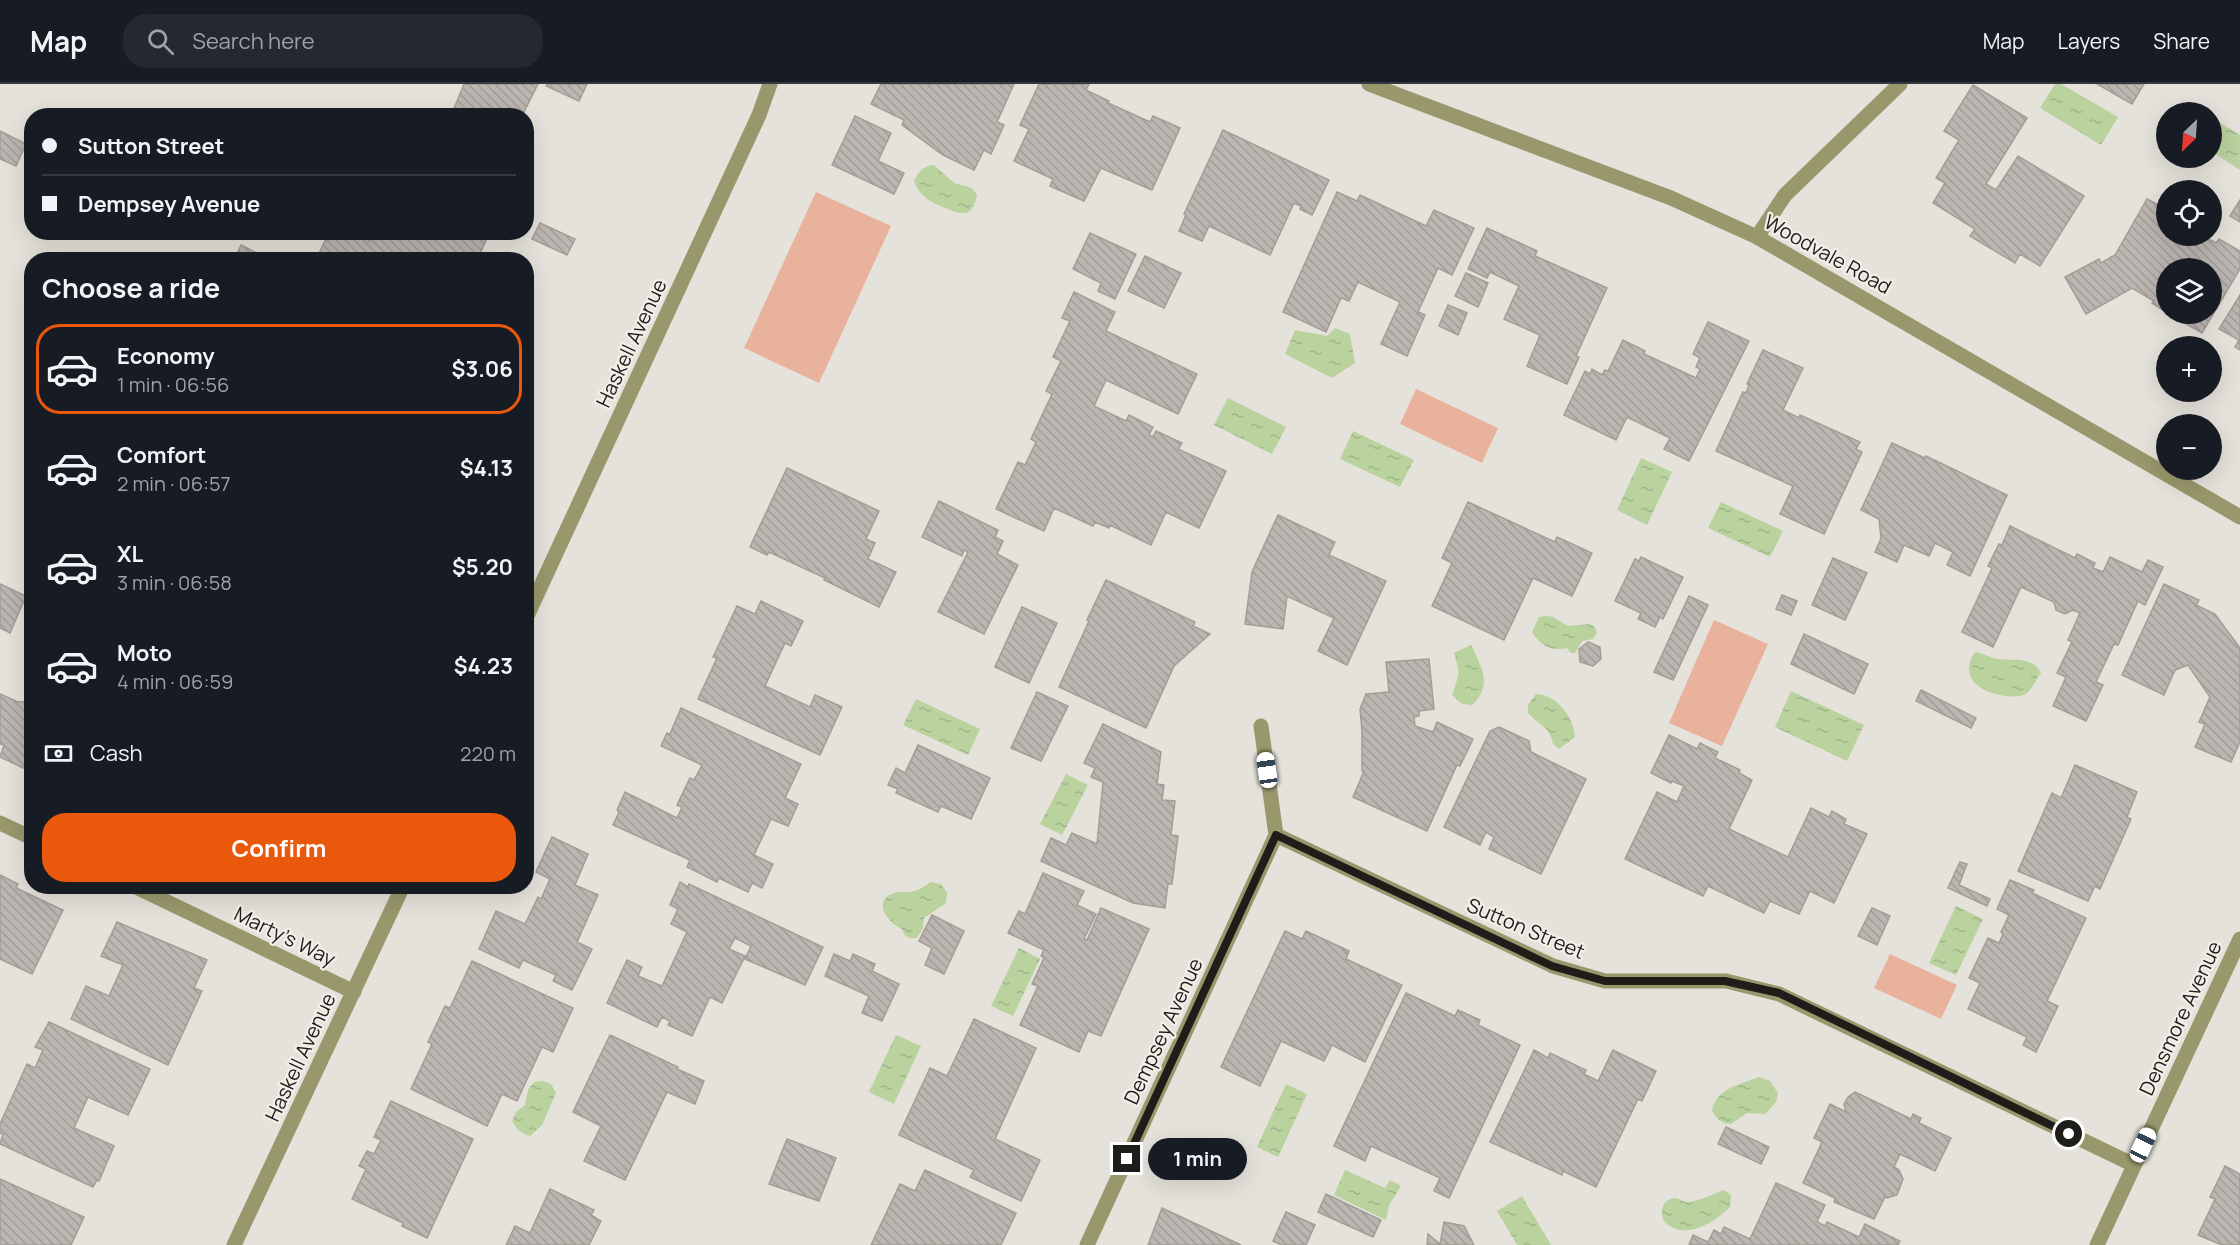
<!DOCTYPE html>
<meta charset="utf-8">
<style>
body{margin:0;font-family:Manrope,sans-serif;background:#242831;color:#f1f3f6;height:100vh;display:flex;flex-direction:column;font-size:22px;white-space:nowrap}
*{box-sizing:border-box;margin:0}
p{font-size:20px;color:#9ea1a6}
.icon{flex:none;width:33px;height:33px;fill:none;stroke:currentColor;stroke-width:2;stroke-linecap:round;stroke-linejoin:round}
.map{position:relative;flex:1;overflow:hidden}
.details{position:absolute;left:24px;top:168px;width:510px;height:642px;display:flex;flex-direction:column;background:#171b24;border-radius:24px;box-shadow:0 6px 24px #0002}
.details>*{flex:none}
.guide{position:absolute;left:24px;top:24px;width:510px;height:132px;border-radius:24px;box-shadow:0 6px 24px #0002;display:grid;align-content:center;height:132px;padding:0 18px;background:#171b24}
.needle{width:39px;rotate:205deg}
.controls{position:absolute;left:2156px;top:18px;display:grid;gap:12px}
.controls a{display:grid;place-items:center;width:66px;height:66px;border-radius:50%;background:#171b24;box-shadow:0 6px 24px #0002;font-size:30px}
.end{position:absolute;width:27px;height:27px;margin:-14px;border:8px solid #1e1d1a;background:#fff;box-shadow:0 0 0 3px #fff}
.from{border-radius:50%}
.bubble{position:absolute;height:42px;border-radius:21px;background:#171b24;box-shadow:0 6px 24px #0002;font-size:20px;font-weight:700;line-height:42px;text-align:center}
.car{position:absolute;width:18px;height:36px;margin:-18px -9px;border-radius:8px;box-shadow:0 0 4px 2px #0007;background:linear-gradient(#fff 24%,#345 0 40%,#fff 0 76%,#345 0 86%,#fff 0)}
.guide b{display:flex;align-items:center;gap:21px;height:57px;font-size:22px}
.guide b+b{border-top:2px solid #363941}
.guide i{width:15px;height:15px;background:#f1f3f6}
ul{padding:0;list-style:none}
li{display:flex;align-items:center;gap:18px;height:90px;margin:0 12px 9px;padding:0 6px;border:3px solid transparent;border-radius:24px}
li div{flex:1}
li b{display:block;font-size:22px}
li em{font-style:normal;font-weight:700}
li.selected{border-color:#ea580c}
li>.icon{width:54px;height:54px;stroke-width:1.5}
h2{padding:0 18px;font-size:27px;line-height:72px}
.pay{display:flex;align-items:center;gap:15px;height:66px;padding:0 18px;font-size:22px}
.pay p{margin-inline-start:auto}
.primary-button{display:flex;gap:12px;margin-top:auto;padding:12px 18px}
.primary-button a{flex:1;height:69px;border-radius:24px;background:#ea580c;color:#fff;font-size:24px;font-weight:700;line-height:69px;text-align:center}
header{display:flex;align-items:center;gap:36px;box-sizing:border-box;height:84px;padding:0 30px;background:#171b24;border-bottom:2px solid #363941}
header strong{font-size:28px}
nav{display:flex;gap:33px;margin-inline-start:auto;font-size:21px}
.search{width:420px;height:54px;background:#242831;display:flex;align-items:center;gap:15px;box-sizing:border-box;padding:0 21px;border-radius:24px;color:#9ea1a6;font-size:22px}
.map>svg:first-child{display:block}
.green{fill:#e9b29d}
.water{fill:url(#water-ripples)}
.building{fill:url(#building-back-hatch);stroke:#a39d98;stroke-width:1.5}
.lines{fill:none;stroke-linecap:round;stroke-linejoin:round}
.minor{stroke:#99986c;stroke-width:15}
.route{stroke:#1e1d1a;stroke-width:8}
.labels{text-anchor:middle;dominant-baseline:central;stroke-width:4.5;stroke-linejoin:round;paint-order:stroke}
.street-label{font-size:20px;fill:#1e1d1a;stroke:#f2efe8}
</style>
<header>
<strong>Map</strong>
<div class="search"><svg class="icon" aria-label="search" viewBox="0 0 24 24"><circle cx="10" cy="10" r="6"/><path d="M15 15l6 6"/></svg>Search here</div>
<nav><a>Map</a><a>Layers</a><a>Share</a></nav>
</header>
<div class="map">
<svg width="2240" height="1161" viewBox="0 0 2240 1161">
<defs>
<pattern id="water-ripples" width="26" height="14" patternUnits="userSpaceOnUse" patternTransform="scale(1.5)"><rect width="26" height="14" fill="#b9d29e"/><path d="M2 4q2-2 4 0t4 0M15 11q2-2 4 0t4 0" fill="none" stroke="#9fb488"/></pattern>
<pattern id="building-back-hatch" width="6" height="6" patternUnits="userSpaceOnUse" patternTransform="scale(1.5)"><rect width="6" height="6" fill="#bcb6b1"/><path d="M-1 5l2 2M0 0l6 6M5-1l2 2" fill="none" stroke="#a19c98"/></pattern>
</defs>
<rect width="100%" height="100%" fill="#e5e2db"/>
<g class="green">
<path d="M816 108 891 142 819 299 744 264Z"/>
<path d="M1416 305 1498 344 1482 379 1400 340Z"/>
<path d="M1714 536 1768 560 1722 662 1669 639Z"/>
<path d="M1890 870 1957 901 1941 935 1874 904Z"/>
</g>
<g class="water">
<path d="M2055 0H2061L2118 33 2101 61 2040 24Z"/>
<path d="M2214 35 2240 51V86L2211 67V40Z"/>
<path d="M934 81 954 99 972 104 977 111C973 133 963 132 946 124 930 118 920 113 914 97 919 87 923 82 934 81Z"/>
<path d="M1335 244 1350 250 1355 279 1332 294 1285 270 1295 246 1327 252Z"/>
<path d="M1228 314 1286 343 1272 370 1214 341Z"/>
<path d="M1353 347 1414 376 1400 403 1340 375Z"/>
<path d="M1641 374 1672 388 1647 441 1617 426Z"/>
<path d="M1721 418 1783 447 1770 473 1708 444Z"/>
<path d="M1546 532 1553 533 1568 542 1590 540 1595 543 1597 549 1593 555 1582 557 1575 569H1571L1567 564C1551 568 1540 561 1532 548L1539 533Z"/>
<path d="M1471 561C1482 583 1493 602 1472 621L1462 620 1452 611C1459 590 1461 591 1454 569Z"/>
<path d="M1975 568C1984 569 1990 574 1998 575 2013 577 2033 572 2041 589 2036 595 2033 604 2027 609 2018 619 1948 608 1975 568Z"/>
<path d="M1791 607 1864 641 1847 677 1775 643Z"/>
<path d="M1536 610C1556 610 1574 633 1575 653L1559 665 1553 660C1551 644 1538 640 1528 629V621Z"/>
<path d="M916 615 980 645 968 671 903 641Z"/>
<path d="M1066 690 1088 701 1062 751 1040 740Z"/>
<path d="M931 798 941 800 947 809 946 819 924 834 923 844 917 854C908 855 905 853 902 845 888 839 871 817 894 809 900 807 908 809 914 807 920 806 926 801 931 798Z"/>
<path d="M1956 822 1983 835 1956 891 1929 879Z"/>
<path d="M1019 864 1040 875 1013 932 991 922Z"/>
<path d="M896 951 921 962 894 1020 869 1008Z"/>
<path d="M1759 993 1770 997 1778 1009 1776 1018 1765 1030 1747 1029 1731 1040C1721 1039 1717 1035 1712 1027 1716 1004 1739 1001 1759 993Z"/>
<path d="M543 997 551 1000 556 1009 542 1041 530 1052C520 1049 517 1045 512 1037L516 1028 525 1021 528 1006 534 998Z"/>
<path d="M1286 1000 1307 1010 1278 1073 1257 1063Z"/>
<path d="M1345 1086 1385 1104 1390 1096 1401 1102 1389 1121 1386 1136 1334 1111Z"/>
<path d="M1724 1106 1731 1111 1730 1123C1715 1138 1688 1155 1668 1141 1659 1134 1660 1118 1671 1115 1678 1112 1682 1118 1688 1118 1700 1117 1713 1110 1724 1106Z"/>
<path d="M1522 1112 1551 1161H1517L1497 1127Z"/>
</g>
<g class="building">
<path d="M464 0H538L522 32H451Z"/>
<path d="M547 0H587L579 17 546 2Z"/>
<path d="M881 0H1014L997 38 1004 41 991 70 984 66 974 86 943 71 902 41 904 36 871 20Z"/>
<path d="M1039 0H1089L1086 6 1109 17 1108 19 1150 38 1153 32 1180 44 1152 106 1101 84 1084 117 1050 102 1053 95 1014 77 1029 45 1020 41Z"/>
<path d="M2097 0H2144L2132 20Z"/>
<path d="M1973 1 2027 34 1986 100 1996 106 2018 72 2084 112 2040 182 2020 170 2015 179 1970 152 1975 145 1933 119 1945 99 1936 94 1959 56 1944 47Z"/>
<path d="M855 32 891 49 878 77 904 89 894 110 832 81Z"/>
<path d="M1223 46 1329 96 1312 131 1300 125 1301 122 1294 119 1270 171 1209 142 1202 157 1179 147 1186 131 1184 130Z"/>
<path d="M0 47 26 60 16 82 0 75Z"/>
<path d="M1337 108 1357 117 1360 111 1426 142 1434 126 1474 144 1452 191 1438 184 1418 228 1425 231 1407 272 1381 260 1400 218 1358 198 1349 217 1341 214 1326 248 1283 228Z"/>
<path d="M2147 115 2166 125V152H2203L2216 159 2219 155 2240 167V185L2202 249 2169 230H2211V184H2166V228L2152 219 2154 217 2132 204 2086 230 2065 193 2099 175 2101 179 2115 171Z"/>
<path d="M2240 116V138L2230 132Z"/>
<path d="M540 139 575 155 567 171 532 155Z"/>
<path d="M1487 144 1537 167 1535 172 1607 204 1576 272 1579 273 1567 300 1527 282 1540 251 1504 235 1519 202 1490 188 1487 194 1468 185Z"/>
<path d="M329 148H352L370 157 375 148H490L477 176H316Z"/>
<path d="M1090 149 1136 170 1115 215 1098 207 1101 199 1073 185Z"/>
<path d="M241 161 271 176H234Z"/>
<path d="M1145 172 1181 189 1164 224 1128 207Z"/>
<path d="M1466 189 1488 199 1478 223 1455 212Z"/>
<path d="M1074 208 1115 228 1106 247 1197 290 1178 330 1106 296 1094 322 1126 337 1129 331 1153 343 1149 351 1153 353 1156 347 1182 359 1178 365 1226 387 1199 444 1166 428 1151 461 1110 441 1109 444 1095 438 1093 442 1054 424 1044 447 996 425 1018 378 1025 381 1036 358 1031 355 1052 310 1046 307 1061 277 1053 273 1070 237 1062 234Z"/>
<path d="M2240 211V266L2235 263 2239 256 2219 245Z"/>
<path d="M1448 221 1467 229 1458 251 1439 242Z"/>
<path d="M1708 238 1749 257 1689 377 1664 365 1670 354 1627 333 1616 356 1564 331 1585 287 1590 290 1592 285 1602 291 1605 286 1608 287 1623 256 1645 267 1644 270 1696 294 1700 285 1696 283 1700 274 1693 270Z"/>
<path d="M1763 266 1803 284 1783 326 1799 334 1800 331 1860 358 1856 365 1862 368 1824 450 1780 430 1793 402 1716 367 1743 308 1746 309 1749 301 1747 300Z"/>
<path d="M1892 359 1925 374 1926 372 2007 411 1970 492 1947 481 1953 468 1935 459 1929 472 1904 461 1897 478 1875 468 1881 454 1879 435 1861 426Z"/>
<path d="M787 384 879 427 866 455 875 459 868 475 896 488 879 523 824 496 825 494 769 468 767 471 750 463Z"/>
<path d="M939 417 998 446 995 453 1003 457 997 470 1018 481 984 550 938 528 968 468 964 466 962 472 922 453Z"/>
<path d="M1468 418 1555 458 1557 453 1592 469 1572 512 1533 494 1504 556 1432 522 1452 479 1442 474Z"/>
<path d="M1278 431 1335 458 1329 471 1386 497 1347 581 1318 567 1334 534 1287 512 1283 545 1245 540 1252 488Z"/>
<path d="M2010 442 2075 474 2077 470 2095 479 2093 484 2103 488 2110 473 2142 488 2148 476 2163 483 2145 521 2138 517 2118 561 2114 560 2096 598 2103 601 2086 637 2053 622 2066 593 2057 589 2072 558 2068 556 2080 529 2073 526 2065 530 2056 526 2054 518 2021 503 1993 563 1962 548 1992 484 1988 482 1999 460 2002 461Z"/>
<path d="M1641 473 1683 493 1663 535 1660 533 1655 543 1638 535 1641 529 1615 517 1635 475 1639 477Z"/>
<path d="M1833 474 1867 489 1845 536 1812 521Z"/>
<path d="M1106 496 1195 538 1193 542 1210 550 1174 582 1146 644 1059 603 1089 537 1087 536Z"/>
<path d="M0 500 26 512 10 549 0 544Z"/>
<path d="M2164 500 2199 516 2196 521 2215 530 2240 564V658L2231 678 2195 663 2205 640 2199 638 2210 613 2188 581 2175 586 2164 611 2122 591Z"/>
<path d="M1782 511 1797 517 1791 531 1776 525Z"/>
<path d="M1689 512 1708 521 1673 596 1654 588Z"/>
<path d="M761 517 803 537 791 562 785 559 765 602 810 623 815 611 842 623 820 671 698 615 717 574 713 573 737 522 755 530Z"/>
<path d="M1022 523 1057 539 1029 599 995 583Z"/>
<path d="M1804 550 1868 580 1854 610 1791 580Z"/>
<path d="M1588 558 1600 563 1601 575 1593 582 1580 578 1579 565Z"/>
<path d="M1429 575 1434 625 1419 627V632L1414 633 1415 642 1433 648 1437 638 1473 655 1460 682 1457 681 1427 747 1353 713 1364 687H1362V647L1360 625 1366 610 1389 608 1386 578Z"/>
<path d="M1921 606 1976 634 1971 644 1916 617Z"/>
<path d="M1037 608 1068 622 1041 677 1011 664Z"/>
<path d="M0 610 18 618 32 617V688L0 673 4 661 0 660Z"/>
<path d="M681 624 801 680 785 714 798 720 788 742 771 735 754 771 773 780 762 804 752 799 748 808 719 794 717 798 687 783 690 776 613 741 619 728 617 726 625 708 677 734 682 723 677 721 690 694 694 696 702 681 661 662 667 649 670 650Z"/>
<path d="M1103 640 1161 668 1157 700 1164 701 1162 716 1175 717 1171 751 1178 752 1172 800H1168L1165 824 1133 819 1041 777 1051 754 1066 761 1072 749 1097 760 1103 698 1091 693 1095 684 1084 679Z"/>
<path d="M1499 643 1529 657 1531 668 1586 695 1541 790 1489 765 1494 753 1486 748 1480 761 1444 743 1490 647Z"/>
<path d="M1669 651 1697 665 1700 659 1718 668 1715 674 1740 686 1739 689 1752 696 1729 745 1788 773 1811 724 1829 733 1832 727 1846 735 1844 740 1867 750 1834 819 1810 807 1799 830 1770 817 1764 829 1708 802 1703 812 1625 775 1657 708 1677 718 1684 702 1672 697 1671 699 1651 689Z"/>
<path d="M918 661 990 694 971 735 941 722 938 728 896 709 898 705 888 701 896 684 905 689Z"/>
<path d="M2075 681 2137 708 2127 733 2131 735 2100 805 2095 802 2088 817 2018 787 2052 709 2061 714Z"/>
<path d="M552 753 588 770 575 801 598 811 577 858 592 865 572 906 553 897 556 891 523 876 519 884 479 865 496 827 525 840 538 813 541 815 550 795 536 788Z"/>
<path d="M1960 778 1967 780 1959 801 1990 815 1987 822 1948 804Z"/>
<path d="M1043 789 1084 807 1077 821 1096 830 1084 855 1087 856 1101 824 1149 845 1101 952 1088 947 1079 968 1020 941 1038 902 1032 900 1044 874 1041 872 1044 866 1008 849 1019 827 1025 830Z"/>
<path d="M0 791 18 800 16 804 63 826 32 890 0 875Z"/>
<path d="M2010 796 2034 806 2032 809 2086 834 2047 917 2058 922 2036 968 2023 961 2027 953 1968 925 1980 899 1969 894 1988 854 1999 859 2003 850 2001 848 2009 831 1997 825Z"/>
<path d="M680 798 688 803 689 800 823 863 805 901 745 875 751 862 735 854 729 865 745 872 722 919 710 913 692 952 668 941 670 937 662 933 657 943 607 919 627 876 642 883 638 892 662 902 687 848 671 840 678 825 670 821Z"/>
<path d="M1872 824 1890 832 1877 861 1858 852Z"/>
<path d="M932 831 964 847 944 890 925 881 932 864 919 857Z"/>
<path d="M117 838 207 876 194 904 202 907 168 981 71 935 86 902 109 912 123 881 101 872Z"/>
<path d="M1285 847 1302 855 1306 847 1349 867 1346 875 1402 901 1365 978 1332 961 1324 977 1281 957 1260 1002 1221 983Z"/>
<path d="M834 870 850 877 853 870 875 880 872 887 899 900 882 937 862 929 869 912 825 892Z"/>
<path d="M472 877 573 924 553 968 542 963 517 1017 502 1010 487 1042 411 1005 432 960 428 958 445 922 450 924Z"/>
<path d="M1406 909 1455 932 1458 926 1480 936 1478 941 1520 961 1449 1114 1434 1107 1440 1094 1371 1062 1365 1077 1334 1062Z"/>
<path d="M974 935 1036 964 995 1055 1040 1076 1021 1117 970 1093 974 1086 899 1051 930 984 947 992Z"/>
<path d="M49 938 150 985 128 1031 88 1013 74 1044 114 1062 99 1097 97 1096 93 1103 0 1060 3 1050 0 1049V1040L27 980 35 984 43 966 35 963Z"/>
<path d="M610 951 678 983 677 985 704 997 695 1020 667 1008 625 1096 584 1077 601 1042 573 1028Z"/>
<path d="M1534 966 1548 974 1550 969 1586 986 1584 990 1598 997 1613 966 1656 987 1642 1017 1638 1015 1596 1103 1563 1087 1562 1091 1490 1058Z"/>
<path d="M1855 1008 1911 1035 1913 1030 1921 1034 1919 1039 1951 1054 1935 1087 1900 1070 1894 1083 1899 1086 1903 1095 1897 1111 1887 1114 1885 1113 1874 1135 1834 1118 1835 1114 1803 1099 1822 1058 1814 1054 1830 1020 1846 1028 1844 1020 1848 1013Z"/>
<path d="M391 1017 473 1055 427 1154 402 1142 403 1139 352 1115 366 1085 359 1082 367 1067 374 1070 381 1056 374 1053Z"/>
<path d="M1726 1043 1769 1063 1761 1080 1718 1060Z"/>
<path d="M787 1055 836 1074 819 1117 769 1100Z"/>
<path d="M2225 1082 2240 1090V1161H2222L2198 1151 2215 1115 2210 1113Z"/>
<path d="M925 1086 1016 1129 1001 1161H871L900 1100 915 1107Z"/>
<path d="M0 1095 84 1133 71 1161H0Z"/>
<path d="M1776 1099 1825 1121 1817 1138 1825 1142 1827 1138 1859 1153 1865 1140 1900 1157 1898 1161H1689L1693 1151 1708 1158 1714 1146 1721 1150 1724 1143 1750 1155Z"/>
<path d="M550 1105 594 1126 591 1131 601 1137 589 1161H506L515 1142 530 1149Z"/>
<path d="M1326 1110 1381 1136 1373 1153 1318 1128Z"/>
<path d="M1162 1124 1241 1161H1148Z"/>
<path d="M1286 1128 1315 1141 1306 1161H1282L1273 1157Z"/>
<path d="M1444 1138 1464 1142 1474 1161H1427L1428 1150 1440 1160Z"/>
</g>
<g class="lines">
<g class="minor">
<path d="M1369 0 1671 114 1757 153 2240 433"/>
<path d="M1757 153 1785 111 1900 0"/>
<path d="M526 534 759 31 770 0"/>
<path d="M1261 642 1276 751 1553 882 1605 897H1726L1779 910 2134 1081"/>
<path d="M0 739 32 754"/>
<path d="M134 802 354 908"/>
<path d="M234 1161 403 802"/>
<path d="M1087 1161 1276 751"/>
<path d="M2097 1161 2240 855"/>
</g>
</g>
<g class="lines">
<path class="route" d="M1127 1075 1276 751 1552 882 1605 897H1725L1779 909 2069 1050"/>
</g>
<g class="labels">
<g class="street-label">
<text transform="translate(1828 170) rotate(29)">Woodvale Road</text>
<text transform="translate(631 259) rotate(-65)">Haskell Avenue</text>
<text transform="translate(1526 844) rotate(23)">Sutton Street</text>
<text transform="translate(285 852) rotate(26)">Marty's Way</text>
<text transform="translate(2180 934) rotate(-65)">Densmore Avenue</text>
<text transform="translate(1163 947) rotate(-65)">Dempsey Avenue</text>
<text transform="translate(300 973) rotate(-65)">Haskell Avenue</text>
</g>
</g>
</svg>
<div class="controls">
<a><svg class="needle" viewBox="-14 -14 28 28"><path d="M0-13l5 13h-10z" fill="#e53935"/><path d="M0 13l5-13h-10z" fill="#9ea1a6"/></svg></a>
<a><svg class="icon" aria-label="locate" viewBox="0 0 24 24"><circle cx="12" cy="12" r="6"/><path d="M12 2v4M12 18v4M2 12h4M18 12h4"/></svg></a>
<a><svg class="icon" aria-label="layers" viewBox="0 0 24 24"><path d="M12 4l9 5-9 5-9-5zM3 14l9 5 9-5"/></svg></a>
<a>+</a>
<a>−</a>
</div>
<i class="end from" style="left:2069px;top:1050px"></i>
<i class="end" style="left:1127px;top:1075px"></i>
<div class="bubble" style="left:1148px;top:1054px;width:99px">1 min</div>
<i class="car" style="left:1267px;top:686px;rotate:352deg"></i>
<i class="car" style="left:2143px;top:1061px;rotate:25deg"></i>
<div class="guide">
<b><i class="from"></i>Sutton Street</b>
<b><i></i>Dempsey Avenue</b>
</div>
<section class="details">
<h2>Choose a ride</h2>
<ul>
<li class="selected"><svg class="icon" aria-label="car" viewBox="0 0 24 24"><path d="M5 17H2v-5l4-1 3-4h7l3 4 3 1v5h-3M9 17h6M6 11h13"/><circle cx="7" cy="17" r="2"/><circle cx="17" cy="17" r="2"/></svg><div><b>Economy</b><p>1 min · 06:56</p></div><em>$3.06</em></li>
<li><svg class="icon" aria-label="car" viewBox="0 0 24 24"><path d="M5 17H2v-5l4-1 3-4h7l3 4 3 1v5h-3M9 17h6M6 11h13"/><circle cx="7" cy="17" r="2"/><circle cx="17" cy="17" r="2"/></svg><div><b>Comfort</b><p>2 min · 06:57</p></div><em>$4.13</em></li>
<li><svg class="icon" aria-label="car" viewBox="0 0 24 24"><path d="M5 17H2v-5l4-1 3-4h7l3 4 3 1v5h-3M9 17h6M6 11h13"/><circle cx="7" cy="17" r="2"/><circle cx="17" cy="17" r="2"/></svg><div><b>XL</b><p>3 min · 06:58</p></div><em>$5.20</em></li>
<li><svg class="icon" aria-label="car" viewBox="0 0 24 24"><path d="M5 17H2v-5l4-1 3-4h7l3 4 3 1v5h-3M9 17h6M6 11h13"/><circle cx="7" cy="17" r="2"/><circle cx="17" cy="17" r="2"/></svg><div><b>Moto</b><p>4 min · 06:59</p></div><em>$4.23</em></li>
</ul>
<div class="pay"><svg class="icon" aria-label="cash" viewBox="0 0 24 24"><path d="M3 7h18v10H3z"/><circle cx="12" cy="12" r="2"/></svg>Cash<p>220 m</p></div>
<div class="primary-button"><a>Confirm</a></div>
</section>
</div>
